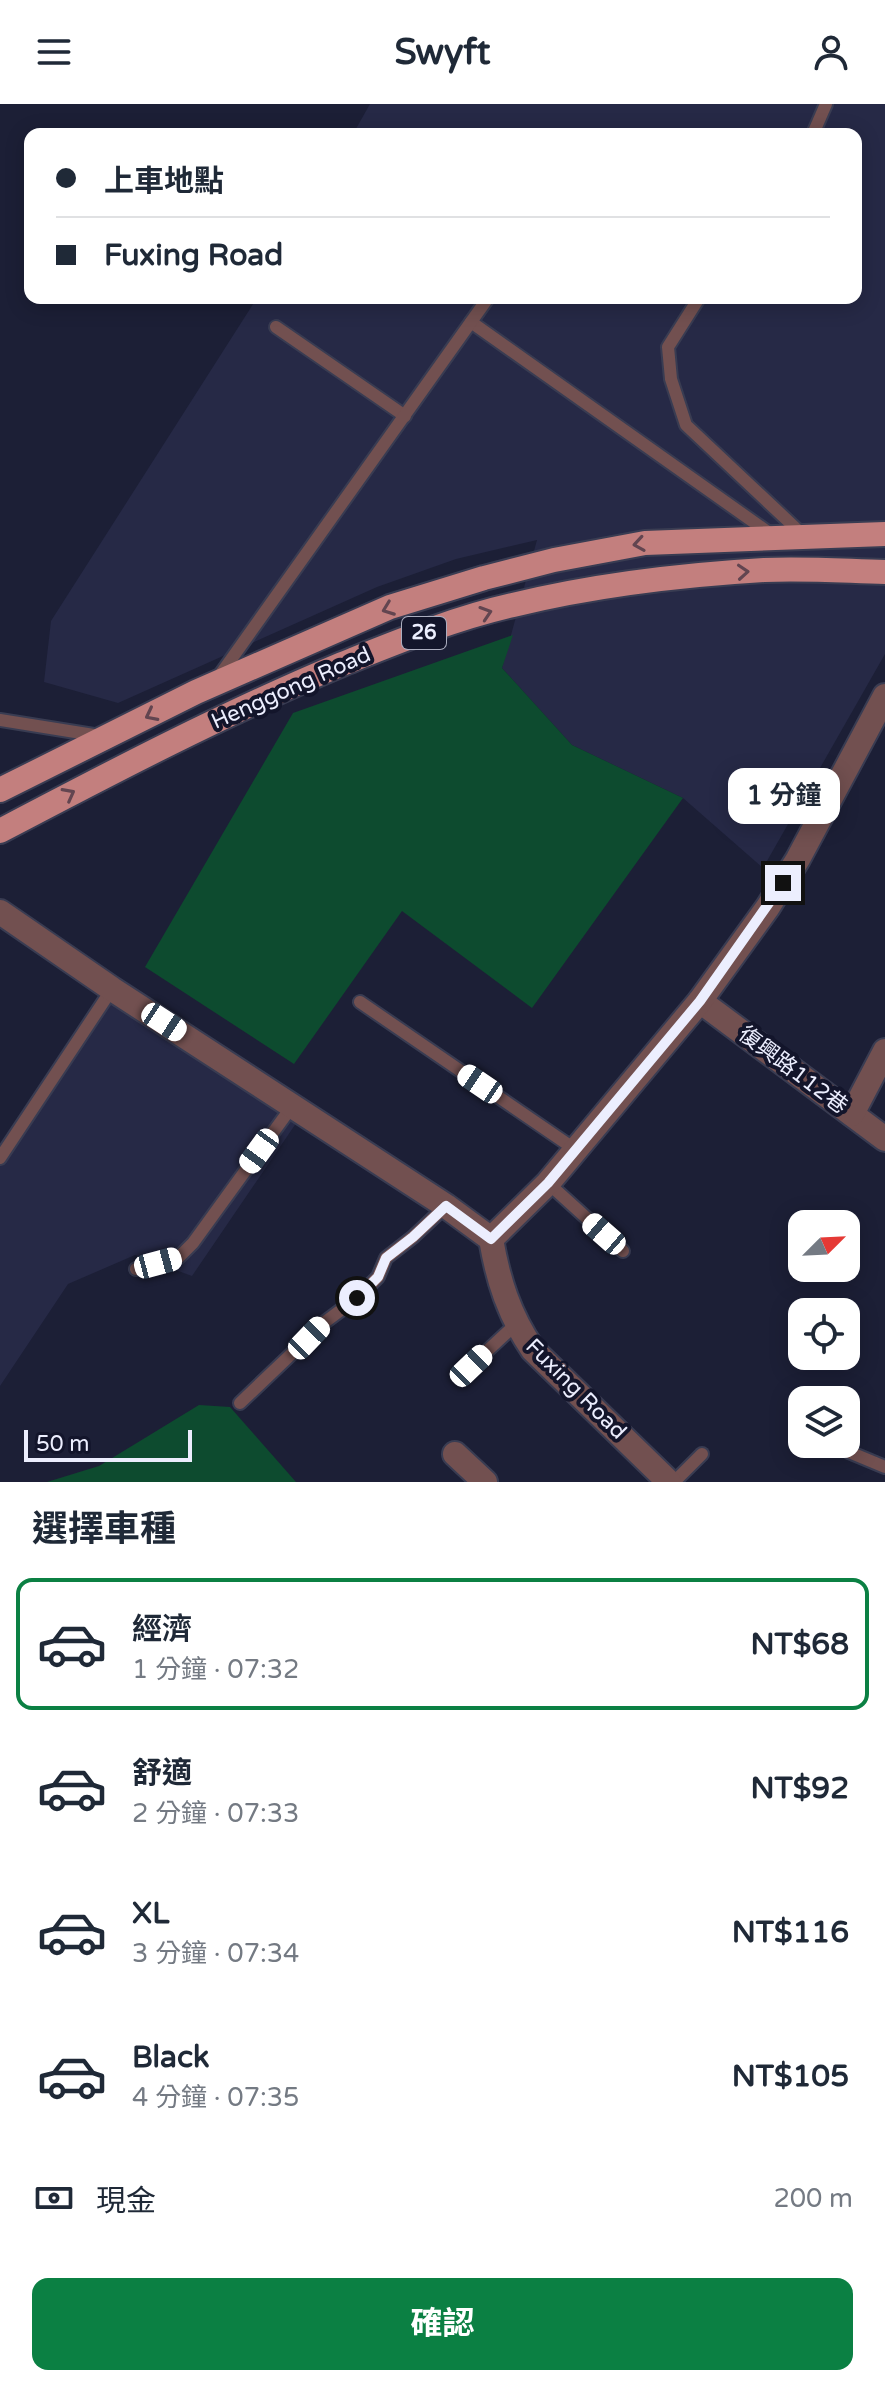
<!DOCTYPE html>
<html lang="zh-TW">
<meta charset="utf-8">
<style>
body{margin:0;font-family:"Varela Round","Noto Sans TC",sans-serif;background:#f2f2f3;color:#1f2937;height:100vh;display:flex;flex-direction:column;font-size:30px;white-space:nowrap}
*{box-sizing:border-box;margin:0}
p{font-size:26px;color:#747a83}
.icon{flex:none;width:44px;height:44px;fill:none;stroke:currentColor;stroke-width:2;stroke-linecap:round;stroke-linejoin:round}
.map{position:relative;height:1378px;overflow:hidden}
.drawer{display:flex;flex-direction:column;background:#fff;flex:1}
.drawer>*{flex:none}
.guide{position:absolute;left:24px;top:24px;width:838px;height:176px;border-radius:16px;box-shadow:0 4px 20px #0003;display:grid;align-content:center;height:176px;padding:0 32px;background:#fff}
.needle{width:52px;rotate:66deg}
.controls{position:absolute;left:788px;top:1106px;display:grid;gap:16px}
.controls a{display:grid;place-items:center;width:72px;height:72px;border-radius:16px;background:#fff;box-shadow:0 4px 20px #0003;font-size:40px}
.scale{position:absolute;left:24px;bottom:20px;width:168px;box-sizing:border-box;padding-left:8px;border:4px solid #eceefe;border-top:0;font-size:22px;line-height:28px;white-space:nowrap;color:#eceefe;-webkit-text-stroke:6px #13152b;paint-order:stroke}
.end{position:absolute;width:36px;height:36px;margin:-18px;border:10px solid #eceefe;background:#111;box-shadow:0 0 0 4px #111}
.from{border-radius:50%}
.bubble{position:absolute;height:56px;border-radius:16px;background:#fff;box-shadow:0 4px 20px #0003;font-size:26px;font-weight:700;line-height:56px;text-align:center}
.car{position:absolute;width:24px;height:48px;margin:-24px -12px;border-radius:10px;box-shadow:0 0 6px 2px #0007;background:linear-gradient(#fff 24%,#345 0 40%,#fff 0 76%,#345 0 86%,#fff 0)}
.guide b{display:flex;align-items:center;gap:28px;height:76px;font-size:30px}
.guide b+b{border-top:2px solid #e0e1e3}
.guide i{width:20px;height:20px;background:#1f2937}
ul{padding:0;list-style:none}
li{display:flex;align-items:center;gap:24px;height:132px;margin:0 16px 12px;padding:0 16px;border:4px solid transparent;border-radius:16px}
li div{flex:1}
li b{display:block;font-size:30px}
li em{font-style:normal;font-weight:700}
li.on{border-color:#0b8043}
li>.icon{width:72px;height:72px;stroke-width:1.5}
h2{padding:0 32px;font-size:36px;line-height:96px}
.pay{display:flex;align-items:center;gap:20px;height:88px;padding:0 32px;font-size:30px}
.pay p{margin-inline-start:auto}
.button{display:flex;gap:16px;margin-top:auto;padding:16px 32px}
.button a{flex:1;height:92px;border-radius:16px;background:#0b8043;color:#fff;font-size:32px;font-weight:700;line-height:92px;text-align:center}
header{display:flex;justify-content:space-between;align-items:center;height:104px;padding:0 32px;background:#fff;font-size:36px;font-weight:700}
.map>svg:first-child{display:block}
.built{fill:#262946}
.green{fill:#0d4b2f}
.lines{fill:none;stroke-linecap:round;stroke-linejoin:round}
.lane-casing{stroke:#393c52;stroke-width:16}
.street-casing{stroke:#393c52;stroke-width:28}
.primary-casing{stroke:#393c52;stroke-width:28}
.lane{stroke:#725050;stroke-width:12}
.street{stroke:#725050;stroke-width:24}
.primary{stroke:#c37f7e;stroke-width:24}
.oneway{stroke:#624550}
.route{stroke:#eceefe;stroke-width:10}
.labels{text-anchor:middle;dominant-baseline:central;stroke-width:8;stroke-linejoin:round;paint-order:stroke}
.shield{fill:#13152b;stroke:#abadbf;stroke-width:2}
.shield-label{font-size:20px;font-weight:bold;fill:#eceefe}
.street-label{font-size:22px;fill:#eceefe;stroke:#13152b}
</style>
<header><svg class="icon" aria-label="menu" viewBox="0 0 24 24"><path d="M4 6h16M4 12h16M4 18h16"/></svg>Swyft<svg class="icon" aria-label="person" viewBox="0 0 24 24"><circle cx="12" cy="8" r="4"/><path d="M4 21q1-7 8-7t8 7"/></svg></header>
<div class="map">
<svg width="885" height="1378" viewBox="0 0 885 1378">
<rect width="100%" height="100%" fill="#1c1f36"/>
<g class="built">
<path d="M370 0H885V550L763 764 683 694 572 641 502 564 537 436 456 455 377 483 118 599 44 578 51 517 257 194H856V30H353Z"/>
<path d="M104 889 301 1012 192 1172 135 1151 68 1180 0 1282V1040Z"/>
</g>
<g class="green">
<path d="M513 531 502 564 572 641 683 694 532 904 402 807 294 960 145 863 293 609Z"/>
<path d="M199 1301 230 1303 296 1378H47L99 1362Z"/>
</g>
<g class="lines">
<g class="lane-casing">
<g id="lane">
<path d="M813 30 826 0"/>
<path d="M699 194 668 243 671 275 686 321 804 432"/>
<path d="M471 218 772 431"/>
<path d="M276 223 405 312"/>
<path d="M220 571 488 194"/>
<path d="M0 616 100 632"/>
<path d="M360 898 576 1046"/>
<path d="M0 1054 112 885"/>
<path d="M548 1079 623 1147"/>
<path d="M136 1165 179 1153 193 1139 293 1001"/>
<path d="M471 1262 515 1221"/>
<path d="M240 1299 325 1218 357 1194 378 1173 386 1154 413 1133 446 1102"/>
<path d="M839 1340 849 1348 885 1363"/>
<path d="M674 1378 702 1350"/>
</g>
</g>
<g class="street-casing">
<g id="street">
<path d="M0 808 112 885 446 1102 491 1135"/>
<path d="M700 897 885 1035"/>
<path d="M852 1010 885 947"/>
<path d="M455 1350 485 1378"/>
<path d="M669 1378 533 1246C509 1211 498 1176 491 1135L548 1079 700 897 768 803 798 755 885 592"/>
</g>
</g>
<g class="primary-casing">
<g id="primary">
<path d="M0 686 196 588 390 503 484 474 554 456 645 439 885 430"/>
<path d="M0 727C112 668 225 609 342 560 397 538 455 514 513 501 595 481 680 471 764 466 804 464 845 467 885 468"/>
</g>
</g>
<use href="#lane" class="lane"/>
<use href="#street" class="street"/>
<use href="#primary" class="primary"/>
</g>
<defs><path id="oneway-chevron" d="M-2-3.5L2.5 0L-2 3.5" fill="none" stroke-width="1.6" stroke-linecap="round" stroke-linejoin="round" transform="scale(2)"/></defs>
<g class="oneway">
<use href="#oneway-chevron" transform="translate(639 440) rotate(171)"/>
<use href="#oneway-chevron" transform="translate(743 468) rotate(-4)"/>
<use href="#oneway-chevron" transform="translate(388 505) rotate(159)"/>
<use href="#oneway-chevron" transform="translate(486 509) rotate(-18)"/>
<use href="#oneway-chevron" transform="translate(151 611) rotate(153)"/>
<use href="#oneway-chevron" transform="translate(69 690) rotate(-28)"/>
</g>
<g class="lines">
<path class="route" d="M357 1194 378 1173 386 1154 413 1133 446 1102 491 1135 548 1079 700 897 783 779"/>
</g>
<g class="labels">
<rect class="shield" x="402" y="513" width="44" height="32" rx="6"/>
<g class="shield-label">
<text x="424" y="529">26</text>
</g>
<g class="street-label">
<text transform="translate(291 584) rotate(-24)">Henggong Road</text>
<text transform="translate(793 966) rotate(37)">復興路112巷</text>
<text transform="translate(576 1285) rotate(45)">Fuxing Road</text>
</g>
</g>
</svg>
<div class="controls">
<a><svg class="needle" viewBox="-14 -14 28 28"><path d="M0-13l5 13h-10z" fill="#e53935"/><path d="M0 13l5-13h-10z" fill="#747a83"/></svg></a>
<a><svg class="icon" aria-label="locate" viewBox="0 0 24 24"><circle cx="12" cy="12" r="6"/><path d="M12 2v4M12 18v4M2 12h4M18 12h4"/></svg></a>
<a><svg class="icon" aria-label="layers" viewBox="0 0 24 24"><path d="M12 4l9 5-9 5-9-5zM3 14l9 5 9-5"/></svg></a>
</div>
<div class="scale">50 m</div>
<i class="end from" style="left:357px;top:1194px"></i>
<i class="end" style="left:783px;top:779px"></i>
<div class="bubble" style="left:728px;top:664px;width:112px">1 分鐘</div>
<i class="car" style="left:164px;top:918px;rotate:123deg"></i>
<i class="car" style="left:480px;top:980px;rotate:304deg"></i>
<i class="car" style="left:259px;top:1047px;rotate:216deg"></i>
<i class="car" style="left:604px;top:1130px;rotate:311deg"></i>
<i class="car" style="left:158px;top:1159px;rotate:75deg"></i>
<i class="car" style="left:309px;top:1234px;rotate:44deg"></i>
<i class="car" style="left:471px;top:1262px;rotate:46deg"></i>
<div class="guide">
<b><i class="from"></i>上車地點</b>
<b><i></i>Fuxing Road</b>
</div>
</div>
<section class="drawer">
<h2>選擇車種</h2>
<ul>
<li class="on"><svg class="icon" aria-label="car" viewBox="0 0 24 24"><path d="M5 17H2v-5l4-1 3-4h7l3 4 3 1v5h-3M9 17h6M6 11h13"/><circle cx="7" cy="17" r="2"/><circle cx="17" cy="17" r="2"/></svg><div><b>經濟</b><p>1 分鐘 · 07:32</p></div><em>NT$68</em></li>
<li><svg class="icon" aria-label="car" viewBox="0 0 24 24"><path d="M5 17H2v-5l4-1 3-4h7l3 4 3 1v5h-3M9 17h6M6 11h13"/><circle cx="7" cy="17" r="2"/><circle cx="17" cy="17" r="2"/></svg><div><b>舒適</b><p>2 分鐘 · 07:33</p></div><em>NT$92</em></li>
<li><svg class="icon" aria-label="car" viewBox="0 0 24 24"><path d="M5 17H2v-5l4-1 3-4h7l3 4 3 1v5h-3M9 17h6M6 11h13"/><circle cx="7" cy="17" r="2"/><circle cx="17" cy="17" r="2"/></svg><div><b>XL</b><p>3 分鐘 · 07:34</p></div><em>NT$116</em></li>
<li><svg class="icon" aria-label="car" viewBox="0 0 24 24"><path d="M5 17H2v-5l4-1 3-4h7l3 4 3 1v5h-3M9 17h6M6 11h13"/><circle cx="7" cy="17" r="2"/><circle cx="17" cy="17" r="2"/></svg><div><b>Black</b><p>4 分鐘 · 07:35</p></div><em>NT$105</em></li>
</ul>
<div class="pay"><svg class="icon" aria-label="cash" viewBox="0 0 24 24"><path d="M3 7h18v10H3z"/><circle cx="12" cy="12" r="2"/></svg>現金<p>200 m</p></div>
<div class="button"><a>確認</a></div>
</section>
